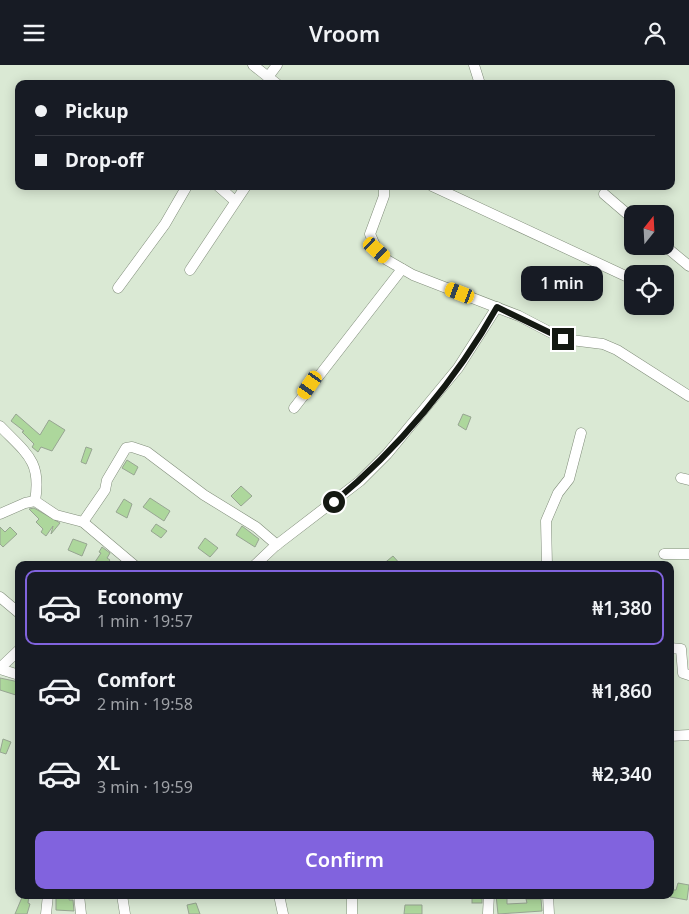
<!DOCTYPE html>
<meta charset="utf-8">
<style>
body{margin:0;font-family:"Noto Sans",sans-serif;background:#242831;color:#f1f3f6;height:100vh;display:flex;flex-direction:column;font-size:19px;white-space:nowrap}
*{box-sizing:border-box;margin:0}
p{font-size:16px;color:#9ea1a6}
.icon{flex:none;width:28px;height:28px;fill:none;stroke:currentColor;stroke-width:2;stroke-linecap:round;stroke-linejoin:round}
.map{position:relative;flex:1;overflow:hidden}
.drawer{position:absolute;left:15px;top:496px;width:659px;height:338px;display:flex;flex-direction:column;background:#171b24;border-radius:10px;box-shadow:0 2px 12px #0003}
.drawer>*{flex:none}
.top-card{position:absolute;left:15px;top:15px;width:660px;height:110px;border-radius:10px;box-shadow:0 2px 12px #0003;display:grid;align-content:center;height:110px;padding:0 20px;background:#171b24}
.needle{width:32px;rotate:18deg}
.tools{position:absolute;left:624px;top:140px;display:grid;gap:10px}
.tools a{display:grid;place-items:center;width:50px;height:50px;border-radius:10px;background:#171b24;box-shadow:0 2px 12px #0003;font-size:25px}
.end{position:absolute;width:22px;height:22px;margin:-11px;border:6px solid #141912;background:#fff;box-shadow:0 0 0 2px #fff}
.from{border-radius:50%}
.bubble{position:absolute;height:35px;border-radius:10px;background:#171b24;box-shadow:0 2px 12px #0003;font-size:16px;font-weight:600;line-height:35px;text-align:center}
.car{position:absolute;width:15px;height:30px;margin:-15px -8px;border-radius:6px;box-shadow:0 0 4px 1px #0007;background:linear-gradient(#f5c518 24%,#345 0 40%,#f5c518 0 76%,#345 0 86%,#f5c518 0)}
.top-card b{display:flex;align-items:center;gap:18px;height:48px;font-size:19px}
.top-card b+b{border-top:1px solid #363941}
.top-card i{width:12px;height:12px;background:#f1f3f6}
ul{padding:9px 0 0;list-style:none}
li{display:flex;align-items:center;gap:15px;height:75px;margin:0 10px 8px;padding:0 10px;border:2px solid transparent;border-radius:10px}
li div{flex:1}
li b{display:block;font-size:19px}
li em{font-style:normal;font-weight:600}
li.active{border-color:#8163de}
li>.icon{width:45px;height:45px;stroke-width:1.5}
.button{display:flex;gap:10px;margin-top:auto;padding:10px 20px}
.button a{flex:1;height:58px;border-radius:10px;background:#8163de;color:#fff;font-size:20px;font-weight:600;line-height:58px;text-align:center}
header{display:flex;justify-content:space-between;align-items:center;height:65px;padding:0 20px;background:#171b24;font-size:22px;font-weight:600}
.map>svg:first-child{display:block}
.building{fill:#add79c;stroke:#97a592}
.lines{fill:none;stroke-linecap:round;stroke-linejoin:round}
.minor-casing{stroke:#808d7a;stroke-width:11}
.minor{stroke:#fff;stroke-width:10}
.route{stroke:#141912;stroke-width:6}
</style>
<header><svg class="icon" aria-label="menu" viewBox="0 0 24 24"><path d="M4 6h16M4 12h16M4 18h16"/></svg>Vroom<svg class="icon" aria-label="person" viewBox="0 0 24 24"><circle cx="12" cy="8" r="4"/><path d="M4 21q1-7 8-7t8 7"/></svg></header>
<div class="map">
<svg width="689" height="849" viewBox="0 0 689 849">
<rect width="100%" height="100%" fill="#dae9d4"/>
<g class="building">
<path d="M16 349 40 370 49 355 65 365 52 386 41 382 38 387 32 382 34 379 22 367 24 366 11 356Z"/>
<path d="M463 349 471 352 466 365 458 360Z"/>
<path d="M86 382 92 384 86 399 81 397Z"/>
<path d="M127 395 138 402 134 410 122 403Z"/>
<path d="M241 421 252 431 241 441 231 431Z"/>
<path d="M150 433 170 446 164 456 143 442Z"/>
<path d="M124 434 132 439 127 453 116 447Z"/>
<path d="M34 443 60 458 51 469 53 461 46 471 41 467 43 464 36 457 39 454 29 444Z"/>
<path d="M156 459 167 466 161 473 151 466Z"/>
<path d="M242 461 259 474 255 482 236 470Z"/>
<path d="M0 462 5 467 10 462 17 469 3 482 0 479Z"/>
<path d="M205 473 218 483 210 492 198 483Z"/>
<path d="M73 474 87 479 82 491 68 485Z"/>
<path d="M102 482 110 488 107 493 110 495 106 500H93L101 488 99 487Z"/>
<path d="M393 491 401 500H382Z"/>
<path d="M0 613 19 617V631L0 625Z"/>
<path d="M3 674 11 677 6 689 0 687Z"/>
<path d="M678 818 689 820 687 835 670 832V825H676Z"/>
<path d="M23 830H29L28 838 30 839 27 849H15Z"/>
<path d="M56 830H70L69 835H73L74 846 56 845Z"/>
<rect x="472" y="830" width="10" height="8"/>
<path d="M496 830H507V839L527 838 526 834H541L542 846 498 849Z"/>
<path d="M196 838 200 849H189L187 840Z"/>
<path d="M405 840H422V849H404Z"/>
</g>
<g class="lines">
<g class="minor-casing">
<g id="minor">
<path d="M253 0 277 19"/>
<path d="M474 0 480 19"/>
<path d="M268 12 277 0"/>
<path d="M218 121 235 136"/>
<path d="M384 121V131L370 169 377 185 387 195 413 210 519 251 563 274 603 279 617 285 689 331"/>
<path d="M432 121 632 214"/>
<path d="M604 129 632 153"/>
<path d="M665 181 689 201"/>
<path d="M190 205 246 121"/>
<path d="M118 223 165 159 187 121"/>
<path d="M294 343 402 204"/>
<path d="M0 361C26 388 42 396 35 436"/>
<path d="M681 413 689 415"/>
<path d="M0 449 25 438 35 436 56 450 83 457 134 500"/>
<path d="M83 457 105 425 107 415 126 383 132 382 147 387 204 430 256 462 277 480"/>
<path d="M664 489H689"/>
<path d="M255 500 274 482 360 416 387 389 458 303 497 242"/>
<path d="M547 500 546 456 558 428 569 414 581 368"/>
<path d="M0 532 19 548"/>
<path d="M670 583 681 584 683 608 689 610"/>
<path d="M0 603 19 585"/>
<path d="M0 604 19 610"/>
<path d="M670 671 689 670"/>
<path d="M79 830 81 849"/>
<path d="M122 830 125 849"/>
<path d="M279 830 283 849"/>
<path d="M548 830 549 849"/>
<path d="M488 848 489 830"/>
<path d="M46 849 48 830"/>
<path d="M352 849V830"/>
</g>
</g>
<use href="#minor" class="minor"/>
</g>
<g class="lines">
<path class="route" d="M334 437C397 385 457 314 497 242L563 274"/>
</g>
</svg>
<div class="tools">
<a><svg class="needle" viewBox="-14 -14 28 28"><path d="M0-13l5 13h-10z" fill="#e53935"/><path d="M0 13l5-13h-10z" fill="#9ea1a6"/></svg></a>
<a><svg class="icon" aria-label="locate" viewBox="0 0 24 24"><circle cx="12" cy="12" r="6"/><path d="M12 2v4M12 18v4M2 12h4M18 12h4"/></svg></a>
</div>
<i class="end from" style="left:334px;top:437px"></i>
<i class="end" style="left:563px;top:274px"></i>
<div class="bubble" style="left:521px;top:201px;width:82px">1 min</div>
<i class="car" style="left:377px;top:185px;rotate:132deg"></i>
<i class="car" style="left:460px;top:228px;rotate:291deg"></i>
<i class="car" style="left:310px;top:320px;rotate:215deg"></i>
<div class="top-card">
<b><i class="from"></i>Pickup</b>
<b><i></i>Drop-off</b>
</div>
<section class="drawer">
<ul>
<li class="active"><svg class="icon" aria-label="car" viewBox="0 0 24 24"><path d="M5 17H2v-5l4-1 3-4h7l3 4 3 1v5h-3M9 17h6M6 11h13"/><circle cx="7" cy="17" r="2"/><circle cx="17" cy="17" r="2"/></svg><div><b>Economy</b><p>1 min · 19:57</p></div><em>₦1,380</em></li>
<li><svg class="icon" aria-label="car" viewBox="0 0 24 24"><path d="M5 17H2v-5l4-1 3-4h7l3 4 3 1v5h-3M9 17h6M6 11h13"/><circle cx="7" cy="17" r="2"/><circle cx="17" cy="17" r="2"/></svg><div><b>Comfort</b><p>2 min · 19:58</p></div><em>₦1,860</em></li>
<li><svg class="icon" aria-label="car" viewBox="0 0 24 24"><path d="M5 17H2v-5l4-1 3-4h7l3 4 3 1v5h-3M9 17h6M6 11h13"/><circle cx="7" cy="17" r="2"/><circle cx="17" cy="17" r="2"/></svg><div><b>XL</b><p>3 min · 19:59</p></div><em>₦2,340</em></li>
</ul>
<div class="button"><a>Confirm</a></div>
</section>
</div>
